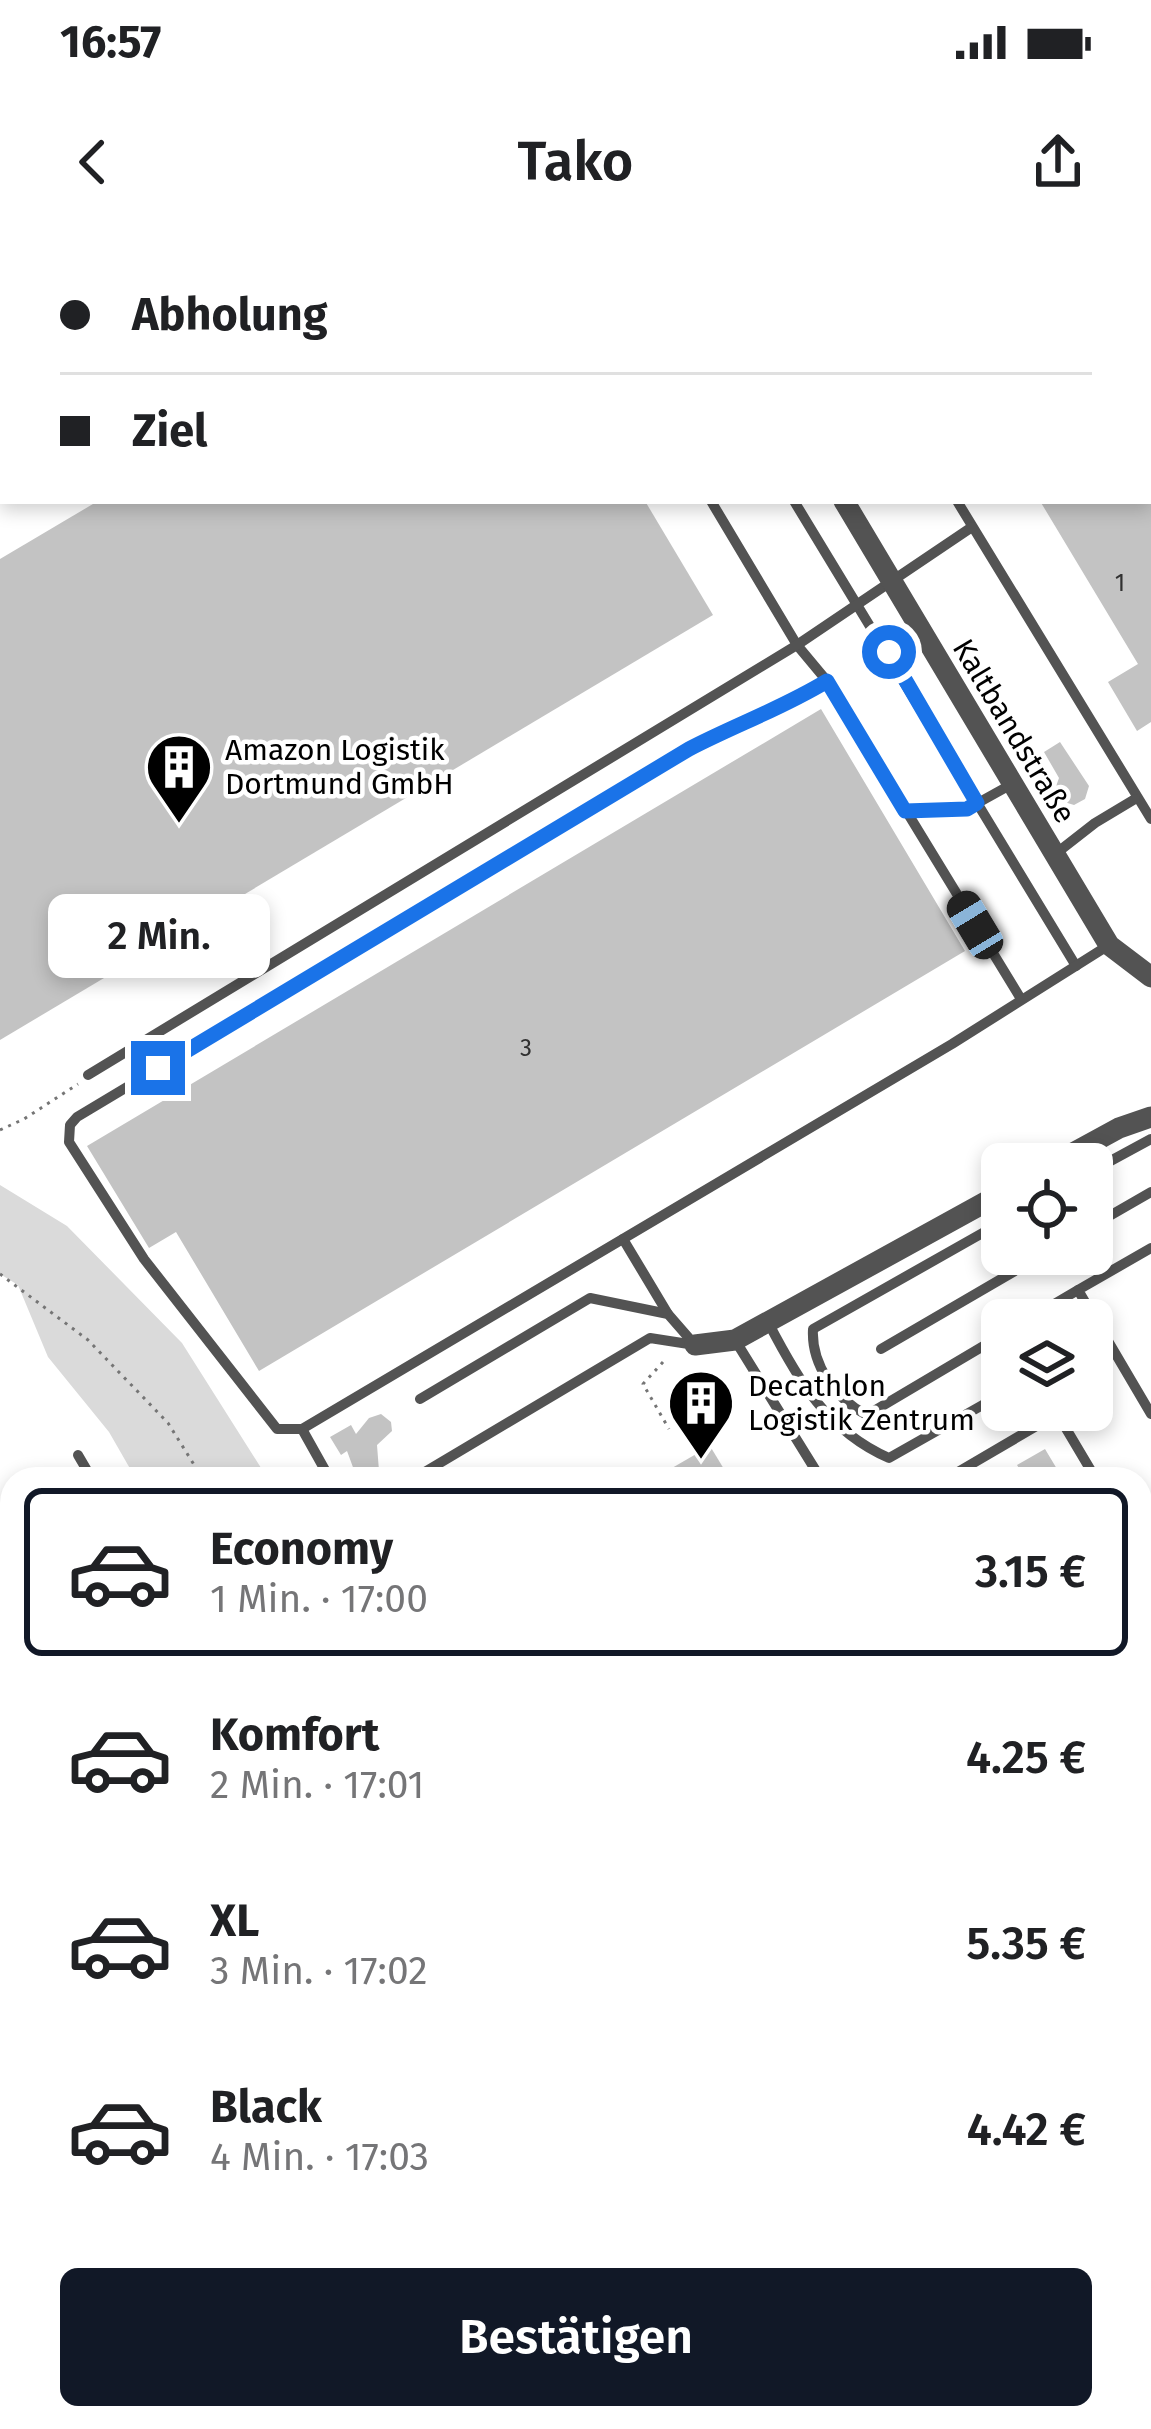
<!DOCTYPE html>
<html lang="de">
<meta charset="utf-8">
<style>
body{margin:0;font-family:"Fira Sans",sans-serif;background:#f2f2f2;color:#202124;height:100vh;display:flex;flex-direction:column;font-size:45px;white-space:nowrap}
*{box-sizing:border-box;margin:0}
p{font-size:39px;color:#757577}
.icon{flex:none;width:66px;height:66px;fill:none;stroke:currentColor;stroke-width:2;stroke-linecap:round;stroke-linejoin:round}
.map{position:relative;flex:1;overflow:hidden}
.panel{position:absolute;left:0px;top:1227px;width:1152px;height:963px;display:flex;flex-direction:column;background:#fff;border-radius:36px 36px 0 0;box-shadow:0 6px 18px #0003}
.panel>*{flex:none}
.banner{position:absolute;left:0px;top:0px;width:1152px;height:264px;box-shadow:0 6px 18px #0003;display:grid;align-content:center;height:264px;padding:0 60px;background:#fff}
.buttons{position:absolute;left:981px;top:903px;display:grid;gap:24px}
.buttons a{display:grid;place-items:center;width:132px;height:132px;border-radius:18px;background:#fff;box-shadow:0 6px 18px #0003;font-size:60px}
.end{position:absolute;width:54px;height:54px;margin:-27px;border:15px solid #1a73e8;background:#fff;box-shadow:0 0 0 6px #fff}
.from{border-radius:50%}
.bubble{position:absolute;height:84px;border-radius:18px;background:#fff;box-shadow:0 6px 18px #0003;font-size:39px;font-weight:600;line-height:84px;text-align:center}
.car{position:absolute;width:36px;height:72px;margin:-36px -18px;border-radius:15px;box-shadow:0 0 9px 3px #0007;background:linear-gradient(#222 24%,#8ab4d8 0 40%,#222 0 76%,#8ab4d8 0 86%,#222 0)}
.banner b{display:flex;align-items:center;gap:42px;height:114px;font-size:45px}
.banner b+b{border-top:3px solid #e0e0e0}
.banner i{width:30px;height:30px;background:#202124}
ul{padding:21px 0 0;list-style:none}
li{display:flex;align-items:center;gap:36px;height:168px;margin:0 24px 18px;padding:0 36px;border:6px solid transparent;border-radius:18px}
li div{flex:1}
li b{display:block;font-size:45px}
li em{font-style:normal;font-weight:600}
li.selected{border-color:#111827}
li>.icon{width:108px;height:108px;stroke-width:1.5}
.cta{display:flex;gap:24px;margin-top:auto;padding:24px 60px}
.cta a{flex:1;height:138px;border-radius:18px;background:#111827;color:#fff;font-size:48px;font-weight:600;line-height:138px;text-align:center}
.status{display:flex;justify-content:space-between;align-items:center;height:84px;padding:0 60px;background:#fff;direction:ltr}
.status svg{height:33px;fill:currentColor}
header{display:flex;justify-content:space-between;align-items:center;height:156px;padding:0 60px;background:#fff;font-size:54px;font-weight:600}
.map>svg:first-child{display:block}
.green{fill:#dadada}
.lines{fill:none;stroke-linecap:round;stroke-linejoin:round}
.stream{stroke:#a1a1a1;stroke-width:4.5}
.building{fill:#c3c3c3}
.trunk-casing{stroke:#dbdbdb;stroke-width:38}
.path{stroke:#757575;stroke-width:3;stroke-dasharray:3 6;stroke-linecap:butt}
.service{stroke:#535353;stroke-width:10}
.minor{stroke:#535353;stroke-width:21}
.trunk{stroke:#000;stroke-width:33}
.route{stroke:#1a73e8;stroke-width:15}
.labels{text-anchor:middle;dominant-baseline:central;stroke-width:9;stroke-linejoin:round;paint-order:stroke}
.number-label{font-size:24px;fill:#313131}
.street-label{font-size:30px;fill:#000;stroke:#fff}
.poi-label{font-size:30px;fill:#000;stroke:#fff;text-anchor:start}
</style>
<div class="status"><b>16:57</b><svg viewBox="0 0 49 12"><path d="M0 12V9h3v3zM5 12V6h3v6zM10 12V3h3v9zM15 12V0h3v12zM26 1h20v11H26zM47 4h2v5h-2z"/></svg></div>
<header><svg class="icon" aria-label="back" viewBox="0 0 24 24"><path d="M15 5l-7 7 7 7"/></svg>Tako<svg class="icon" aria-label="share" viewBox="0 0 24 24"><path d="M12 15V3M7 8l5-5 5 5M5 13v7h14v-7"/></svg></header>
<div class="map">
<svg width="1151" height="2189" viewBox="0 0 1151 2189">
<rect width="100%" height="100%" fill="#fff"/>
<g class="green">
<path d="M0 945 67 986 182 1103 268 1239H136L109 1192 48 1117 18 1045 0 1034Z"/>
<path d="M0 1463 12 1488V1623L0 1606Z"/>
<path d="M503 2178H1103L1113 2189H511Z"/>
</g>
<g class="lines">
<g class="stream">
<path d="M0 1786 12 1803"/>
<path d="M271 2178 281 2189"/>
</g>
</g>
<g class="building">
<path d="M98 261H645L713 375 0 800V319Z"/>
<path d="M1040 261H1151V482L1137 491 1108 442 1138 424Z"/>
<path d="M821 469 965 711 259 1131 176 992 149 1008 87 906Z"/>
<path d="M1060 502 1089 546 1085 559 1074 565 1061 561 1055 549 1059 538 1044 512Z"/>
<path d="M381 1174 391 1182 392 1191 377 1205 379 1231 371 1236H361L354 1230 347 1211 341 1215 330 1197 351 1185 356 1194 369 1178Z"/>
<path d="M710 1206 730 1239H653Z"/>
<path d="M1045 1209 1063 1239H1005L1020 1230 1017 1225Z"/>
</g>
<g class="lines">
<g class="trunk-casing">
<g id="trunk">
<path d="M0 1336 12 1363"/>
<path d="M0 1416 12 1441"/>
<path d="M441 2178 448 2189"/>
<path d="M480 2178 488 2189"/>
</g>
</g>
<g class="path">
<path d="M0 890 24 879 78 844"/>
<path d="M0 1034 88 1100 168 1183 203 1239"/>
<path d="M663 1122 643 1144 669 1189"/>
<path d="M0 1712 12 1729"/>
<path d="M1140 1826 1151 1817"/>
<path d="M326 2178 333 2189"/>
<path d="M778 2178 790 2189"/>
</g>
<g class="service">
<path d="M33 0 34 3"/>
<path d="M124 0 126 3"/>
<path d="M556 0 558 3"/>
<path d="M636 0 638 3"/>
<path d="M806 0 808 3"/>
<path d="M397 3 403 0"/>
<path d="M0 239 3 237"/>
<path d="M711 261 797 405 827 441 1021 759"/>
<path d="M794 261 1076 726"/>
<path d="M957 261 1151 579"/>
<path d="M889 413 921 395"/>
<path d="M905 571 967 569 1012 544"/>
<path d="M1054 615 1095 583 1135 559"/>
<path d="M88 835 797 405 972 287"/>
<path d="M1092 931 1151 899"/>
<path d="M1002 982 813 1089C811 1124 835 1159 867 1175L1002 1095"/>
<path d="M1092 986 1151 952"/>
<path d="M623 999 668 1074"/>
<path d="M1151 1008 1078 1050 1151 1174"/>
<path d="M1027 1080 1078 1050"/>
<path d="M768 1082C798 1140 827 1191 889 1218L1002 1154"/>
<path d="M735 1100 821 1239"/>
<path d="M881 1109 1044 1014"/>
<path d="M420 1159 590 1058 668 1074 695 1105"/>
<path d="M1055 1170 1096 1239"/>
<path d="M302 1189 952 804 1109 705"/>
<path d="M78 1215 92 1239"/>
<path d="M30 1236 32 1239"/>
<path d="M330 1239 302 1189H277L144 1019 69 902 70 885 77 877 689 510C735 485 783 468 827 441"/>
<path d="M413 1239 650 1098 695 1105"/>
<path d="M946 1239 1057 1174"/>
<path d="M1140 1313 1151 1332"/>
<path d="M1140 1655 1151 1649"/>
<path d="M0 1859 12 1876"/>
<path d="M131 2178 139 2189"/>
<path d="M214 2178 219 2189"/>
</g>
<g class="minor">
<path d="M686 0 688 3"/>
<path d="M283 3 289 0"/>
<path d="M0 145 3 141"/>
<path d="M0 172 3 169"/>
<path d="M844 261 1109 705 1151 737"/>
<path d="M1053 924 1119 888 1151 877"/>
<path d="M695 1105 735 1100 1002 953"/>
</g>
<use href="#trunk" class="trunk"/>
</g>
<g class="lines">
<path class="route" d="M158 828 689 509C735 485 783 468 827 441L905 571 967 569 977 563 889 412"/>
</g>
<defs>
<g id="building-pin" transform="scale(3.45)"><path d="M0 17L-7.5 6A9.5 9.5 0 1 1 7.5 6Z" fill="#000" stroke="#fff"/><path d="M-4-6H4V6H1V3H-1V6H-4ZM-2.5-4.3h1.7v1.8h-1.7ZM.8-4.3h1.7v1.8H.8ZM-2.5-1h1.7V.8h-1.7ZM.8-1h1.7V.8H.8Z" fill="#fff"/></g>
</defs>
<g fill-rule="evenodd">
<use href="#building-pin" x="179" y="527"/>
<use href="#building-pin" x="701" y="1163"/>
</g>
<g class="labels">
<g class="number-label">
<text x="1120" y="343">1</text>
<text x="526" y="808">3</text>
</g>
<g class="street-label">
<text transform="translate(1014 491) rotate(59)">Kaltbandstraße</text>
</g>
<g class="poi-label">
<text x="225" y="510">Amazon Logistik<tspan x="225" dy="34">Dortmund GmbH</tspan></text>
<text x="748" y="1146">Decathlon<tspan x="748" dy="34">Logistik Zentrum</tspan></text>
</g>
</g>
</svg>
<div class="buttons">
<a><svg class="icon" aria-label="locate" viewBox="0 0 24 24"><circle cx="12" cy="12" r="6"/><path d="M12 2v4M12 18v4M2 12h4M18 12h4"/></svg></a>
<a><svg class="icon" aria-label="layers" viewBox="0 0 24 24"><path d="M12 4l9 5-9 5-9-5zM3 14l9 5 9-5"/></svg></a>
</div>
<i class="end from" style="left:889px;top:412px"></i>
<i class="end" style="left:158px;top:828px"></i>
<div class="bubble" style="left:48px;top:654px;width:222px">2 Min.</div>
<i class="car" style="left:975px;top:685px;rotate:329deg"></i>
<div class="banner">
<b><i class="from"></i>Abholung</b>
<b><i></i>Ziel</b>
</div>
<section class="panel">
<ul>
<li class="selected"><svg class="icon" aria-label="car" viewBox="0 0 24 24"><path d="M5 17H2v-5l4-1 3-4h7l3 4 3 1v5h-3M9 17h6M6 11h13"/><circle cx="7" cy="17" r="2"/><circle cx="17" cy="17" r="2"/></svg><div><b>Economy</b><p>1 Min. · 17:00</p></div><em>3.15 €</em></li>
<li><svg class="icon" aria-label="car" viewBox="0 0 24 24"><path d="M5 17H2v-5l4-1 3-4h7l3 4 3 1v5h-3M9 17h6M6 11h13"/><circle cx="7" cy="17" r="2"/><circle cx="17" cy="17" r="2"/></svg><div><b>Komfort</b><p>2 Min. · 17:01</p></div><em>4.25 €</em></li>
<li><svg class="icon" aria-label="car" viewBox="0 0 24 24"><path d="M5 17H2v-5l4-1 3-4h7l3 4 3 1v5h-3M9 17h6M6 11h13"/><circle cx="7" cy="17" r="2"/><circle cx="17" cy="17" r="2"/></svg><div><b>XL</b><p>3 Min. · 17:02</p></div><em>5.35 €</em></li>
<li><svg class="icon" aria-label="car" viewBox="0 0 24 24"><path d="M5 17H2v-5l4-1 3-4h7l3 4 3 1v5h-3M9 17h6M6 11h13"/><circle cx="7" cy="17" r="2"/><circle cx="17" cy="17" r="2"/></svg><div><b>Black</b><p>4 Min. · 17:03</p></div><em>4.42 €</em></li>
</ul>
<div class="cta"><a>Bestätigen</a></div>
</section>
</div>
